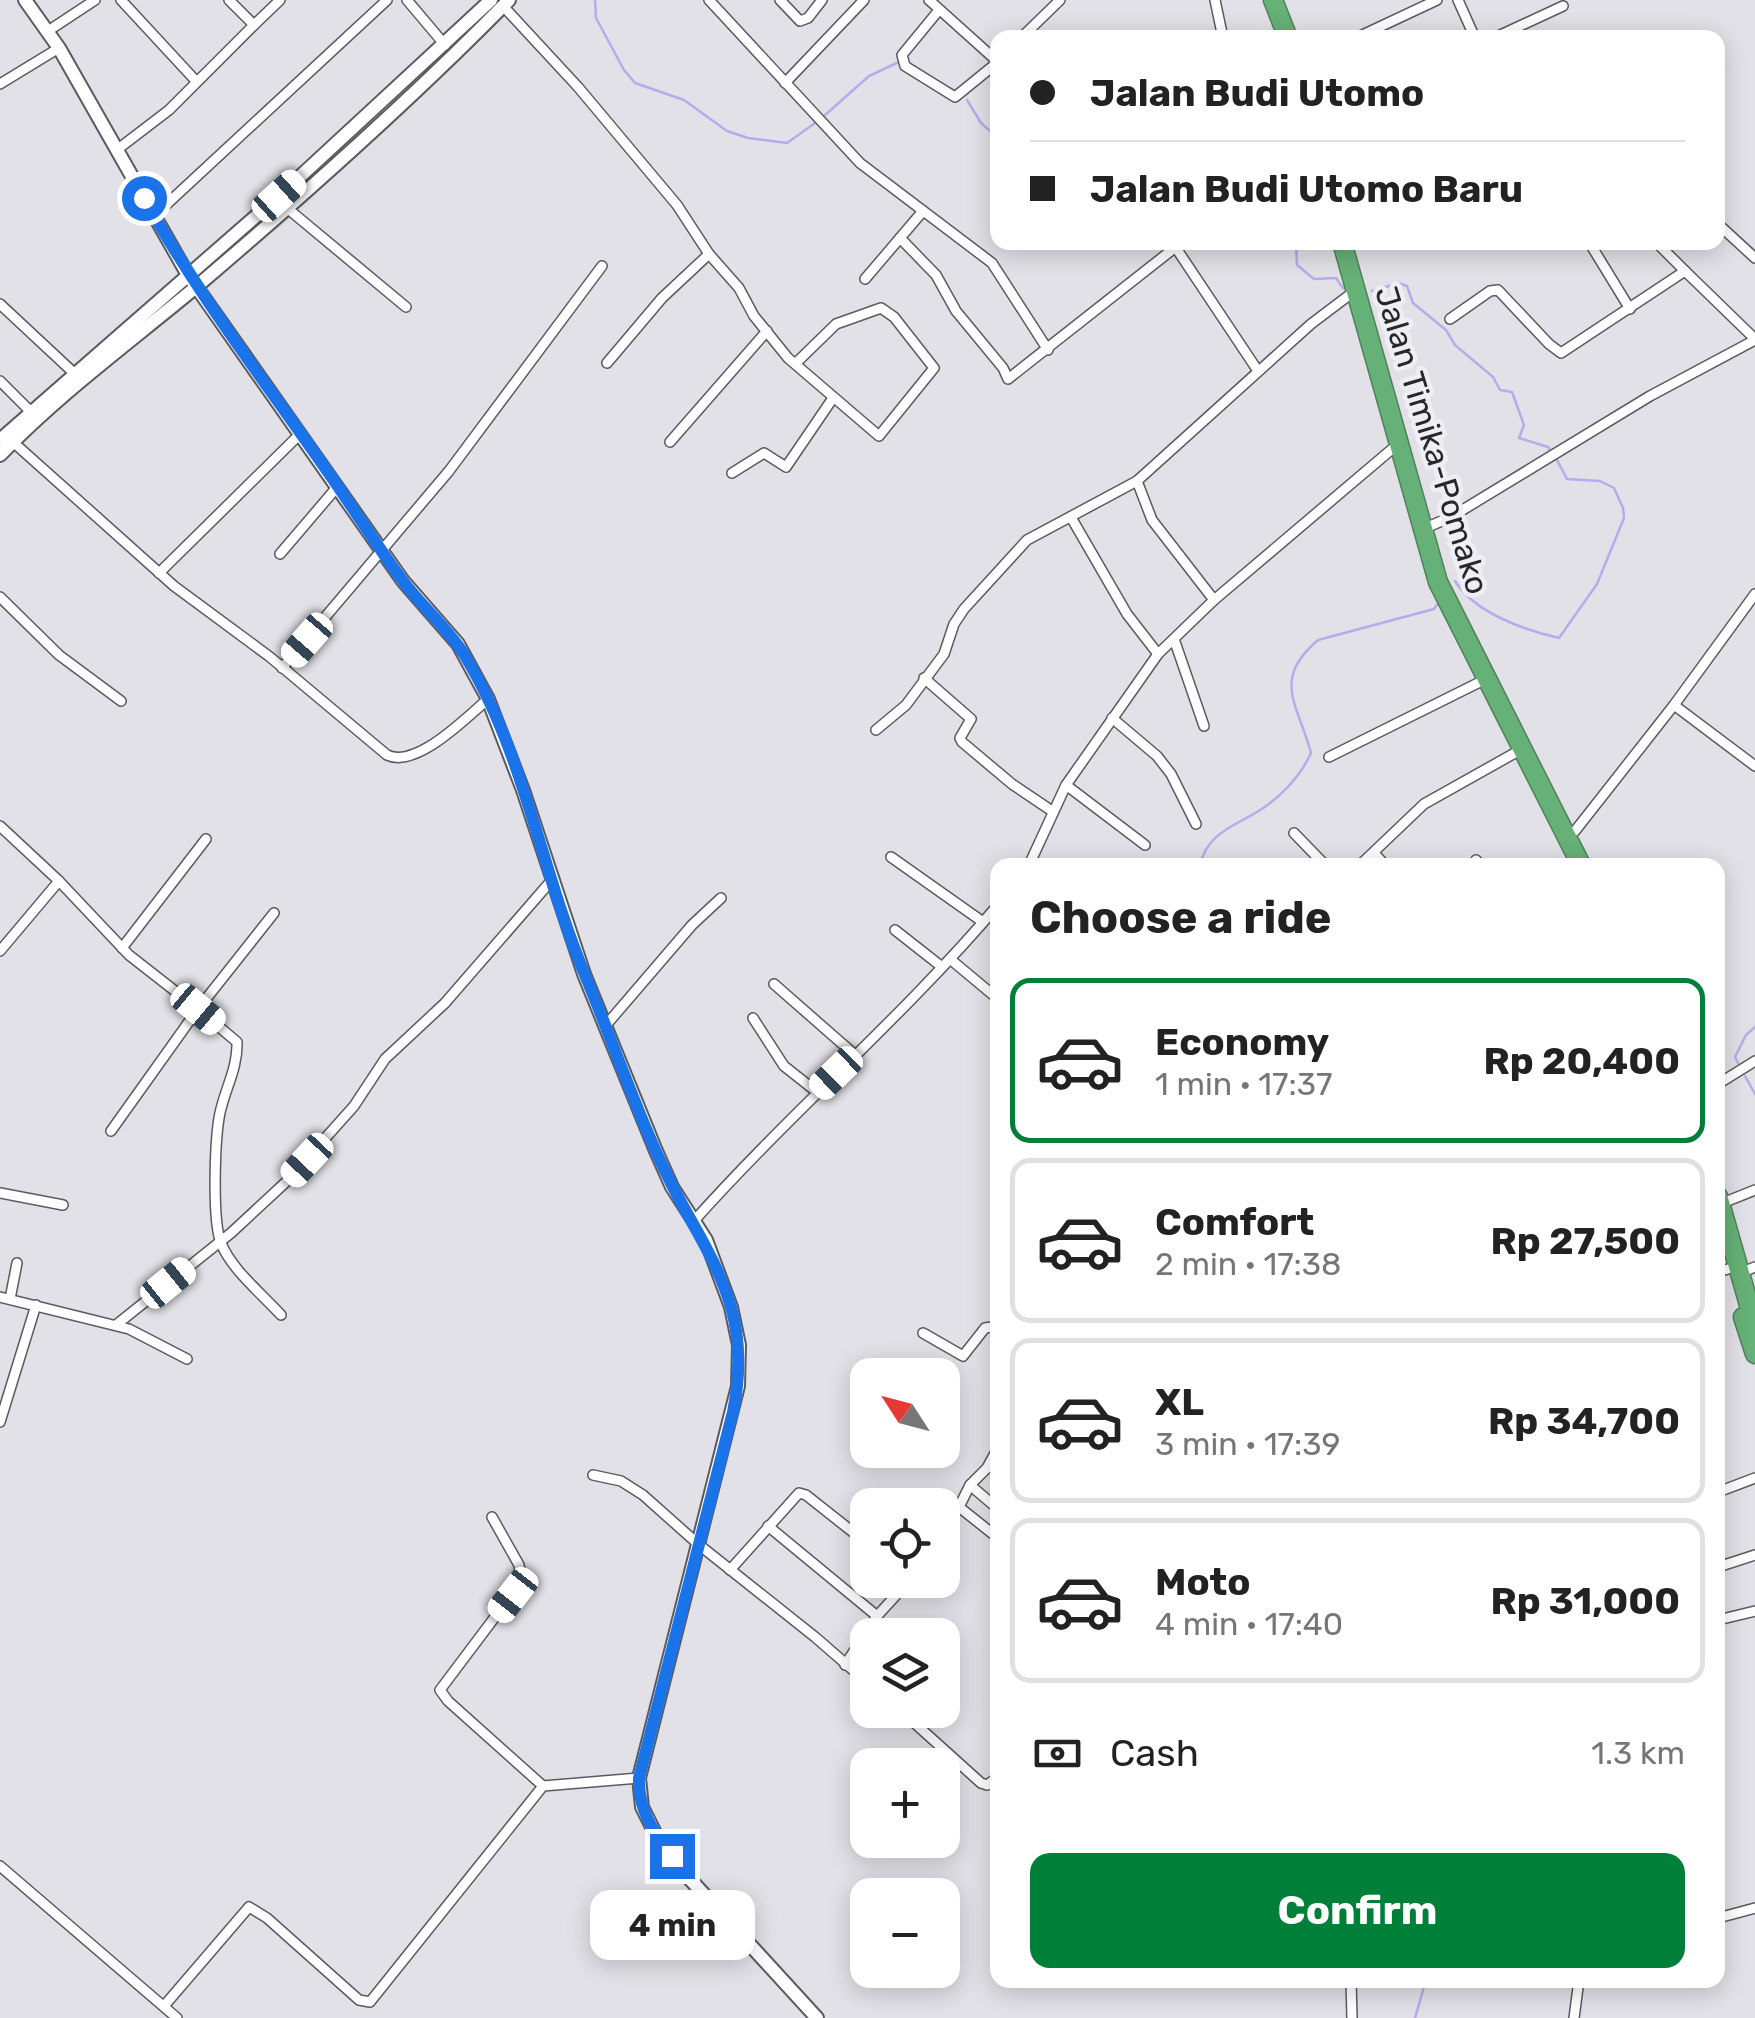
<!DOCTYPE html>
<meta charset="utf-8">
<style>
body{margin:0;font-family:Rubik,sans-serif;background:#f6f6f6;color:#222;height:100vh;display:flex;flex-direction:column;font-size:38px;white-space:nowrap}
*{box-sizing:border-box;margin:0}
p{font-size:32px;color:#767676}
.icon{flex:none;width:55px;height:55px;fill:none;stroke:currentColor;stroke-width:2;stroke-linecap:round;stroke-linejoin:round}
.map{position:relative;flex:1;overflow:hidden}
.sheet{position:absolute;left:990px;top:858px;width:735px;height:1130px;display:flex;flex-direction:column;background:#fff;border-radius:20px;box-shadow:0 5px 25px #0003}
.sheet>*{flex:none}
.hud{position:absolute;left:990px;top:30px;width:735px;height:220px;border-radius:20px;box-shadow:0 5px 25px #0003;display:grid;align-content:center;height:220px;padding:0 40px;background:#fff}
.needle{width:65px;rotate:306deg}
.buttons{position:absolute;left:850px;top:1358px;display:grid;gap:20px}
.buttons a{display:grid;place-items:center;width:110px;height:110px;border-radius:20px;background:#fff;box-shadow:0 5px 25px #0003;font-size:50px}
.end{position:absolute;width:45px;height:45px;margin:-22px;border:12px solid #1a73e8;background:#fff;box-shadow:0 0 0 5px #fff}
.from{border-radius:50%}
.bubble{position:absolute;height:70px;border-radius:20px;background:#fff;box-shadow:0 5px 25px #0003;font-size:32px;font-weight:700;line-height:70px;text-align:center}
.car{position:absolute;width:30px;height:60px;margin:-30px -15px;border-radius:12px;box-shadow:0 0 8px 2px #0007;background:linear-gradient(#fff 24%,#345 0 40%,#fff 0 76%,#345 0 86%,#fff 0)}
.hud b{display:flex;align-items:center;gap:35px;height:95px;font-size:38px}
.hud b+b{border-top:2px solid #e0e0e0}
.hud i{width:25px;height:25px;background:#222}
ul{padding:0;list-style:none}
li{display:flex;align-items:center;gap:30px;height:165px;margin:0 20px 15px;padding:0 20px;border:5px solid #e0e0e0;border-radius:20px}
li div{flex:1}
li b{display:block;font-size:38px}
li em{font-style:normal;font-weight:700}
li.active{border-color:#007f38}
li>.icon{width:90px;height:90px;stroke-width:1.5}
h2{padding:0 40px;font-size:45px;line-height:120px}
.pay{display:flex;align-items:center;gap:25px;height:110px;padding:0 40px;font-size:38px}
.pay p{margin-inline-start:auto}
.action{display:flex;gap:20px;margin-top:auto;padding:20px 40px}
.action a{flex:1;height:115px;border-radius:20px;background:#007f38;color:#fff;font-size:40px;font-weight:700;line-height:115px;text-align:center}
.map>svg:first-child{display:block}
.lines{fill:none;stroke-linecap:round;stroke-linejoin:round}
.stream{stroke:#b8abec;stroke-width:2.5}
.street-casing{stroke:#5b5a60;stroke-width:12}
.secondary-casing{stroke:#5b5a60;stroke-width:16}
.highway-casing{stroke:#50815c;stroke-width:21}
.street{stroke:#fff;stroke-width:9}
.secondary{stroke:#fff;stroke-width:12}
.highway{stroke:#66b177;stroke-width:18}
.route{stroke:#1a73e8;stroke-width:12}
.labels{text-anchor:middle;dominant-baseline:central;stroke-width:9;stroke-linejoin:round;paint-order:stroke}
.street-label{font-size:32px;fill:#28282a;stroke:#efeef5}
</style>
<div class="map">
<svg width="1755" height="2018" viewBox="0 0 1755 2018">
<rect width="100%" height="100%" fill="#e2e1e7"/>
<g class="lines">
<g class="stream">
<path d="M595 0 596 18 624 70 635 83 684 100 727 131 748 138 787 143 818 121"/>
<path d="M909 64 923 72"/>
<path d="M938 82 958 92"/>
<path d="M967 100 981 123 998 138"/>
<path d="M824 116 869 76 901 61"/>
<path d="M1296 242 1297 265 1314 279 1336 278 1343 288H1348"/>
<path d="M1372 291 1399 283 1407 286 1413 303 1446 330 1455 345 1493 377 1500 390 1512 392 1524 425 1519 438 1548 447 1552 453"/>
<path d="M1455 581C1475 613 1524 630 1559 638L1597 584 1624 518 1623 508 1614 488 1600 481 1567 479 1557 460"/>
<path d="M1200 865C1207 834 1232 827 1257 812 1280 798 1300 777 1311 753 1298 704 1271 680 1318 640L1434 609 1439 602"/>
<path d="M1738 1063 1735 1057 1746 1035 1755 1027"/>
<path d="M1745 1076 1755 1094"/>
<path d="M1415 2018 1426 1980"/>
</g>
<g class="street-casing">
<g id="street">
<path d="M121 0 196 81"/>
<path d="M407 0 445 45"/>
<path d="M709 0 860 163 992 263 1048 350"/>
<path d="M780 0 800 21 808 18 822 0"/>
<path d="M929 0 998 62"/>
<path d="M1215 0 1223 38"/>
<path d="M1458 0 1475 38"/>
<path d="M503 6 578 87 677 205 709 254 739 288 754 316 788 358 879 436 934 368 894 317 881 308 836 324 795 364"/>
<path d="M939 10 902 55 905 66 955 97 998 62"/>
<path d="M254 25 280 0"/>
<path d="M48 31 95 0"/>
<path d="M1021 38 1060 0"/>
<path d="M1356 38 1437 0"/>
<path d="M1494 38 1563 6"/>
<path d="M785 83 864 0"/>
<path d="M0 84 59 48"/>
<path d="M118 149 169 110 254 25 229 0"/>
<path d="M287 208 406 307"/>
<path d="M923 211 900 238 936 275 956 311 1003 368 1008 379 1182 242"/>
<path d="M154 216 387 0"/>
<path d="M1718 224 1755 258"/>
<path d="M1589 242 1630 309"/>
<path d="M1656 242 1685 271"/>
<path d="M1176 248 1258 371"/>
<path d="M865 279 900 238"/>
<path d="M0 304 75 374"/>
<path d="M1450 319 1490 291 1498 290 1549 344 1561 353 1685 271 1755 339"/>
<path d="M607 363 662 298 709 254"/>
<path d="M0 381 31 412"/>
<path d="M13 442 174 586 270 657 387 755C416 769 466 718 488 699"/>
<path d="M670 442 767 331"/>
<path d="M732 473 764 453 786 467 833 398"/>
<path d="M1137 481 1152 520 1214 600"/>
<path d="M1072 519 1127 614 1158 654"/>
<path d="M1430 526 1451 517 1650 396 1755 340"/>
<path d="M280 554 338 486"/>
<path d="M159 573 301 433"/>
<path d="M0 597 59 655 121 701"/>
<path d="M1174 639 1204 726"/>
<path d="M282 668 449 471 602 266"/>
<path d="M924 678 971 719 960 738 962 742 1012 784 1052 811"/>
<path d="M1674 705 1755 766"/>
<path d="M1112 718 1157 756 1171 774 1196 824"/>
<path d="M876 730 906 705 944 654 954 624 964 609 1027 540 1137 481 1311 324 1356 290"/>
<path d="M1329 757 1486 679"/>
<path d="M1066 785 1145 845"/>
<path d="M0 826 59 881 129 955 198 1009 274 913"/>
<path d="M1575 831 1674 705 1755 594"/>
<path d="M1294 833 1325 865"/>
<path d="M1374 853 1385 865"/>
<path d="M891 857 983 922"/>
<path d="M1476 860 1481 865"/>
<path d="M1029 865 1066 785 1158 654 1214 600 1398 444"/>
<path d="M1360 865 1424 804 1522 749"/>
<path d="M895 930 942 967"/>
<path d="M122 948 206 839"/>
<path d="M0 951 59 881"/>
<path d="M950 959 998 999"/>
<path d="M774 984 855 1055"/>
<path d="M753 1018 784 1066 817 1092"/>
<path d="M607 1024 692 925 721 898"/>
<path d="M1718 1084 1755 1061"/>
<path d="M111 1131 198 1009 237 1042C238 1070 223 1092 219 1118 215 1143 212 1220 221 1243 231 1269 262 1294 281 1315"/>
<path d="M0 1193 63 1205"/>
<path d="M1720 1204 1755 1190"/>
<path d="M693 1222C791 1112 903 1017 998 905"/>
<path d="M1718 1272 1728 1269"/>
<path d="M1740 1273 1755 1267"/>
<path d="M0 1297 129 1329 187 1359"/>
<path d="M10 1299 17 1263"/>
<path d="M116 1325 231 1233 287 1181 354 1106 385 1059 445 1003 551 881"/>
<path d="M923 1333 963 1356 985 1328 998 1326"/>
<path d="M0 1422 36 1305"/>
<path d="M998 1448 987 1468 970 1485 959 1507 998 1538"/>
<path d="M593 1475 621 1481 643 1495 698 1544 815 1637 868 1683"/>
<path d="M970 1485 998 1509"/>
<path d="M1718 1492 1755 1478"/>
<path d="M492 1517 519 1565 522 1581 440 1690 448 1701 543 1786"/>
<path d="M768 1526 877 1616"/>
<path d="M942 1533 959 1507"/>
<path d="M1718 1567 1755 1555"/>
<path d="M730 1570 799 1493 806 1495 868 1544"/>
<path d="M1718 1620 1755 1611"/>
<path d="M845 1665 877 1616 910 1580"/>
<path d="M900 1710 981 1783 987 1785 998 1777"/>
<path d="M0 1866 177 2018"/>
<path d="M1718 1918 1755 1908"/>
<path d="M1351 1980 1352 2018"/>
<path d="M164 2006 249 1907 267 1918 359 2000 370 2002 543 1786 639 1778"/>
<path d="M1574 2018 1579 1980"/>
</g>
</g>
<g class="secondary-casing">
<g id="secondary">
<path d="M25 0 59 48 188 275 403 581 458 644 488 699 523 790 584 974 656 1151 672 1187 706 1240 731 1307 739 1345 738 1386 639 1778 642 1807 656 1835 688 1877 817 2018"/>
<path d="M0 440 279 196 491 0"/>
<path d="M0 455C60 393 130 342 196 287 304 195 410 101 509 0"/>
</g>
</g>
<g class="highway-casing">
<g id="highway">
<path d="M1273 0 1288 38"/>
<path d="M1342 242 1438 582 1581 865"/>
<path d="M1718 1196 1755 1326"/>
<path d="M1743 1317 1755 1354"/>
</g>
</g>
<use href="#street" class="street"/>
<use href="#secondary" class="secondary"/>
<use href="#highway" class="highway"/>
</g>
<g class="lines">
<path class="route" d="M144 198C196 291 260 375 321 462 349 501 374 542 403 581 422 607 448 628 465 656 525 754 541 871 585 975 614 1044 638 1118 672 1185 693 1227 717 1260 731 1307 741 1342 740 1377 733 1412L639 1778C638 1810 653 1831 672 1856"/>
</g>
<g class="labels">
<g class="street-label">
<text transform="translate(1432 440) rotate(73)">Jalan Timika-Pomako</text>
</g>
</g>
</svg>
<div class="buttons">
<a><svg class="needle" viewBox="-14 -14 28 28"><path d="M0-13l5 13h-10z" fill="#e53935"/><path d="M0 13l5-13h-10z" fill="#767676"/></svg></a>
<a><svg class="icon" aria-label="locate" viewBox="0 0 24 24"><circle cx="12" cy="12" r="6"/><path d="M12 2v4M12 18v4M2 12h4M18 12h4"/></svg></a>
<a><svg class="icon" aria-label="layers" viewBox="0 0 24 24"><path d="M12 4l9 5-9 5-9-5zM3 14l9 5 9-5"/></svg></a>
<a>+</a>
<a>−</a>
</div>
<i class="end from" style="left:144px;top:198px"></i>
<i class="end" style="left:672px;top:1856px"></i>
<div class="bubble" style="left:590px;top:1890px;width:165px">4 min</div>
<i class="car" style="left:279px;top:196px;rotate:48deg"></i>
<i class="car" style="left:307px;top:640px;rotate:221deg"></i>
<i class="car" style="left:198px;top:1009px;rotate:130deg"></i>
<i class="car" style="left:836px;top:1073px;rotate:226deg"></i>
<i class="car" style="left:307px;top:1160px;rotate:223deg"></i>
<i class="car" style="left:168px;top:1283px;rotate:51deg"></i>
<i class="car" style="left:513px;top:1595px;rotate:218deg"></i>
<div class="hud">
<b><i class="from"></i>Jalan Budi Utomo</b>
<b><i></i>Jalan Budi Utomo Baru</b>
</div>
<section class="sheet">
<h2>Choose a ride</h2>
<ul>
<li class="active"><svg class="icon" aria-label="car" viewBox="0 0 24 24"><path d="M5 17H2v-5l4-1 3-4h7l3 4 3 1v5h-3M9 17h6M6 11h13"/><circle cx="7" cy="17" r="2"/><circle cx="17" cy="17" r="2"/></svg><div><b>Economy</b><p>1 min · 17:37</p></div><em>Rp 20,400</em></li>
<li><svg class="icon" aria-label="car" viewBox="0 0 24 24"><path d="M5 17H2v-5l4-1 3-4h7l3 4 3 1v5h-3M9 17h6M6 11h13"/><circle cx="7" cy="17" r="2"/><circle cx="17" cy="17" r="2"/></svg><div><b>Comfort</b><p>2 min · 17:38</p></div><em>Rp 27,500</em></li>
<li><svg class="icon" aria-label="car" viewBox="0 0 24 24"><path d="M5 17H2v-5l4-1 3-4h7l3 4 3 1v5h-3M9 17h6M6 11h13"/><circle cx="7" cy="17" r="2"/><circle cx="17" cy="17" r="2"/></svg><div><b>XL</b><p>3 min · 17:39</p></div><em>Rp 34,700</em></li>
<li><svg class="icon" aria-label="car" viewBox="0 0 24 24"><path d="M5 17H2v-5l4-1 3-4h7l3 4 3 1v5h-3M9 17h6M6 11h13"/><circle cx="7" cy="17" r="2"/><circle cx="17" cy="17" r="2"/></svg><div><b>Moto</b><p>4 min · 17:40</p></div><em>Rp 31,000</em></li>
</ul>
<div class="pay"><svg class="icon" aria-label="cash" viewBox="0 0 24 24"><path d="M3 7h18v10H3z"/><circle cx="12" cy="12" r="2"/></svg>Cash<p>1.3 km</p></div>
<div class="action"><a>Confirm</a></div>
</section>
</div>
